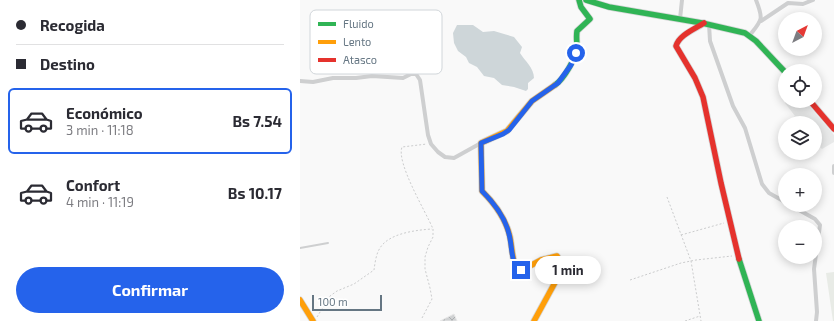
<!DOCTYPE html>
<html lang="es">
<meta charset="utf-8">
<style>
body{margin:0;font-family:"Exo 2",sans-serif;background:#f7f7f7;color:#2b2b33;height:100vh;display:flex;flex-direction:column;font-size:15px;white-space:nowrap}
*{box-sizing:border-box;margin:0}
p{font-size:13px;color:#7c7c81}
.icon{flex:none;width:22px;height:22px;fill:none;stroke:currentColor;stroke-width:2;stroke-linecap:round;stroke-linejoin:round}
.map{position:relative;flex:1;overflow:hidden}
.sheet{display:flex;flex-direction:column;background:#fff;width:300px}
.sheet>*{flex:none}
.top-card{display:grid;align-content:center;height:88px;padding:0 16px;background:#fff}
.needle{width:26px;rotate:41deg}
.fabs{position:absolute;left:478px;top:12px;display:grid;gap:8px}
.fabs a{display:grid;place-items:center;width:44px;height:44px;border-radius:50%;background:#fff;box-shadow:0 2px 10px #0003;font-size:20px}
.scale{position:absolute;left:12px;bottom:10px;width:70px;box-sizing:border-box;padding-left:4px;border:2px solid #657683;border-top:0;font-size:11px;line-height:14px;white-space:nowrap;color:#657683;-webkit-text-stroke:3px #fff;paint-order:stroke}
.end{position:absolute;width:18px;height:18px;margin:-9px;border:5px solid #2563eb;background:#fff;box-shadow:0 0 0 2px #fff}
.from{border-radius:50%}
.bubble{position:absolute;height:28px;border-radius:14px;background:#fff;box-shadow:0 2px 10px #0003;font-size:13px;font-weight:700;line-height:28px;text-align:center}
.top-card b{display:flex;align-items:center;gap:14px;height:38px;font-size:15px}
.top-card b+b{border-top:1px solid #e1e1e2}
.top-card i{width:10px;height:10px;background:#2b2b33}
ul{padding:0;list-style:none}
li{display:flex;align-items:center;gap:12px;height:66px;margin:0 8px 6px;padding:0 8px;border:2px solid transparent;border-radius:6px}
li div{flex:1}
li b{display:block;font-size:15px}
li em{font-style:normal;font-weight:700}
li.on{border-color:#2563eb}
li>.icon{width:36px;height:36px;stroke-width:1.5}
.action{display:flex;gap:8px;margin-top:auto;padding:8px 16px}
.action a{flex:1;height:46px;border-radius:24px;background:#2563eb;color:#fff;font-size:16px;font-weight:700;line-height:46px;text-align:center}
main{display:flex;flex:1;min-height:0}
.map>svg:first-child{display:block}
.built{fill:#e8e9e9}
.grass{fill:#e8ebe6}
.water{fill:#ced6d9}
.building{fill:url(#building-cross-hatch);stroke:#e8e8e8}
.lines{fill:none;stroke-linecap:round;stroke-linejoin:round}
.fast-casing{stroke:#d5d6d7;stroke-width:7}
.slow-casing{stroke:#d5d6d7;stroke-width:7}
.jam-casing{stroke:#d5d6d7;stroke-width:7}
.path{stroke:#cbcccd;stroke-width:1;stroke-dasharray:2 2;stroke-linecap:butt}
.lane{stroke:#cecfd0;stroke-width:2}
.street{stroke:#cecfd0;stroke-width:4}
.fast{stroke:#30b455;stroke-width:5.5}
.slow{stroke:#ff9f0a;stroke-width:5.5}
.jam{stroke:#e5322d;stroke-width:5.5}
.route{stroke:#2563eb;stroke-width:5}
.key{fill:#fff;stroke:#d1d6da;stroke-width:1}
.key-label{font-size:11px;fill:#657683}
</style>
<main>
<section class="sheet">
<div class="top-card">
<b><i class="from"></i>Recogida</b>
<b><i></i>Destino</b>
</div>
<ul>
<li class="on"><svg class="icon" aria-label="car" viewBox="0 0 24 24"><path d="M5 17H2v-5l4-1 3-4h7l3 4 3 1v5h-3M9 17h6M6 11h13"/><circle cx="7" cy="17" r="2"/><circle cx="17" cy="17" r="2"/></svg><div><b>Económico</b><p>3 min · 11:18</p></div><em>Bs 7.54</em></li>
<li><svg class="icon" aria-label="car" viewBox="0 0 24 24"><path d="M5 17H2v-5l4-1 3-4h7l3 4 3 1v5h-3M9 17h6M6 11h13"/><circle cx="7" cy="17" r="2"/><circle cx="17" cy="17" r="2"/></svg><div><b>Confort</b><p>4 min · 11:19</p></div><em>Bs 10.17</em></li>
</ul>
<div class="action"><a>Confirmar</a></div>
</section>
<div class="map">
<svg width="534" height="321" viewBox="0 0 534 321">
<defs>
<pattern id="building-cross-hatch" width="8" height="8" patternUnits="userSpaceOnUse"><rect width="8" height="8" fill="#d0d2d3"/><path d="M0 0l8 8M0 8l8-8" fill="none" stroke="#acafb1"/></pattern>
</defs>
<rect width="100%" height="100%" fill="#f9f9f9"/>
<path class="built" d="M487 101H505L534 135V142L522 149 515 142V123H487L495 116 485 103Z"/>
<path class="grass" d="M534 272V321H533L526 273Z"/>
<path class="water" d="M157 25H173L183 32 194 31 214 37 222 47 220 53C225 61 234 68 234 78L228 83V89L226 91 214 87 202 85 194 78 184 76 177 67 169 63 166 57 158 51 154 43 153 33Z"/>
<path class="building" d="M154 314 157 321H140Z"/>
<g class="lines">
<g class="fast-casing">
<g id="fast">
<path d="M286 0 309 7 402 23 445 33 456 41 485 72"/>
<path d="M255 85C264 79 276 58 277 47 277 41 276 37 277 31L290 19 281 7 279 0"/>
<path d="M439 259 459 321"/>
</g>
</g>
<g class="slow-casing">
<g id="slow">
<path d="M0 300 13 321"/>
<path d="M234 321 264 266 257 256 241 260 226 268H216C212 258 212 247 210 237 206 219 195 204 182 191L181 143 207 131 232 101 255 85"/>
</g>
</g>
<g class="jam-casing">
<g id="jam">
<path d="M404 23C395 29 379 35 376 46L395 78 403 97 421 183 439 259"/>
<path d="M510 101 534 129"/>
</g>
</g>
<g class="path">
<path d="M367 197 391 261 401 321"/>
<path d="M381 235 424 223"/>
<path d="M330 280 381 263 396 260 432 256"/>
<path d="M17 317 30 296 37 291 54 284 74 270C75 263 76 254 80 248 89 233 117 230 132 229"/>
<path d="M122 318 132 299 130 288 125 269V257L128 247 133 237V229C126 212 96 163 102 147L127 144"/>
<path d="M385 321 400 316"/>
</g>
<path class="lane" d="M0 248 28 243"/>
<g class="street">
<path d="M380 19 382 0"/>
<path d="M461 21 488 3 503 4 513 0"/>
<path d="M409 24 410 41 433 106 445 128 462 184 469 193 485 202"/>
<path d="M449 36C462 20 464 20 456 0"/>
<path d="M0 81 13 82 33 78H56L72 76 103 78 111 74H116L120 80 128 135 131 144 138 152 145 157 154 158 181 143"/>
<path d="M534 166V173"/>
<path d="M490 205 515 219 520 225 514 269 517 312 516 321"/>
</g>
<use href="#fast" class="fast"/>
<use href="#slow" class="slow"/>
<use href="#jam" class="jam"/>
</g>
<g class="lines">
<path class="route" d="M221 270 216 268C211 257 212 245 209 234 205 217 194 203 182 191L181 143 203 134 209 130 232 101 258 83 271 65 276 53"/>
</g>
<rect x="10" y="10" width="132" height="64" rx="6" class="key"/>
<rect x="18" y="22" width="18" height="4" fill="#30b455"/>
<rect x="18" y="40" width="18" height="4" fill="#ff9f0a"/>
<rect x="18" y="58" width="18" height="4" fill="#e5322d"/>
<g class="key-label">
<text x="43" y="28">Fluido</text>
<text x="43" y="46">Lento</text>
<text x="43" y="64">Atasco</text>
</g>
</svg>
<div class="fabs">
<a><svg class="needle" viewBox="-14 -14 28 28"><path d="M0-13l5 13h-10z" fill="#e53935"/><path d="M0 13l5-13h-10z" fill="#7c7c81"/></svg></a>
<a><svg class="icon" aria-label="locate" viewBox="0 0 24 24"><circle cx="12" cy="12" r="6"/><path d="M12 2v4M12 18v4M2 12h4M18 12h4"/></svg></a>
<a><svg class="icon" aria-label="layers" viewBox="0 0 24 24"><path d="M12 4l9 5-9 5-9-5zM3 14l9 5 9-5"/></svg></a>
<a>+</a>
<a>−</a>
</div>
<div class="scale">100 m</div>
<i class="end from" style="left:276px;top:53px"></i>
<i class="end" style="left:221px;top:270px"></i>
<div class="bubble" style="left:235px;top:256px;width:66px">1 min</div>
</div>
</main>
